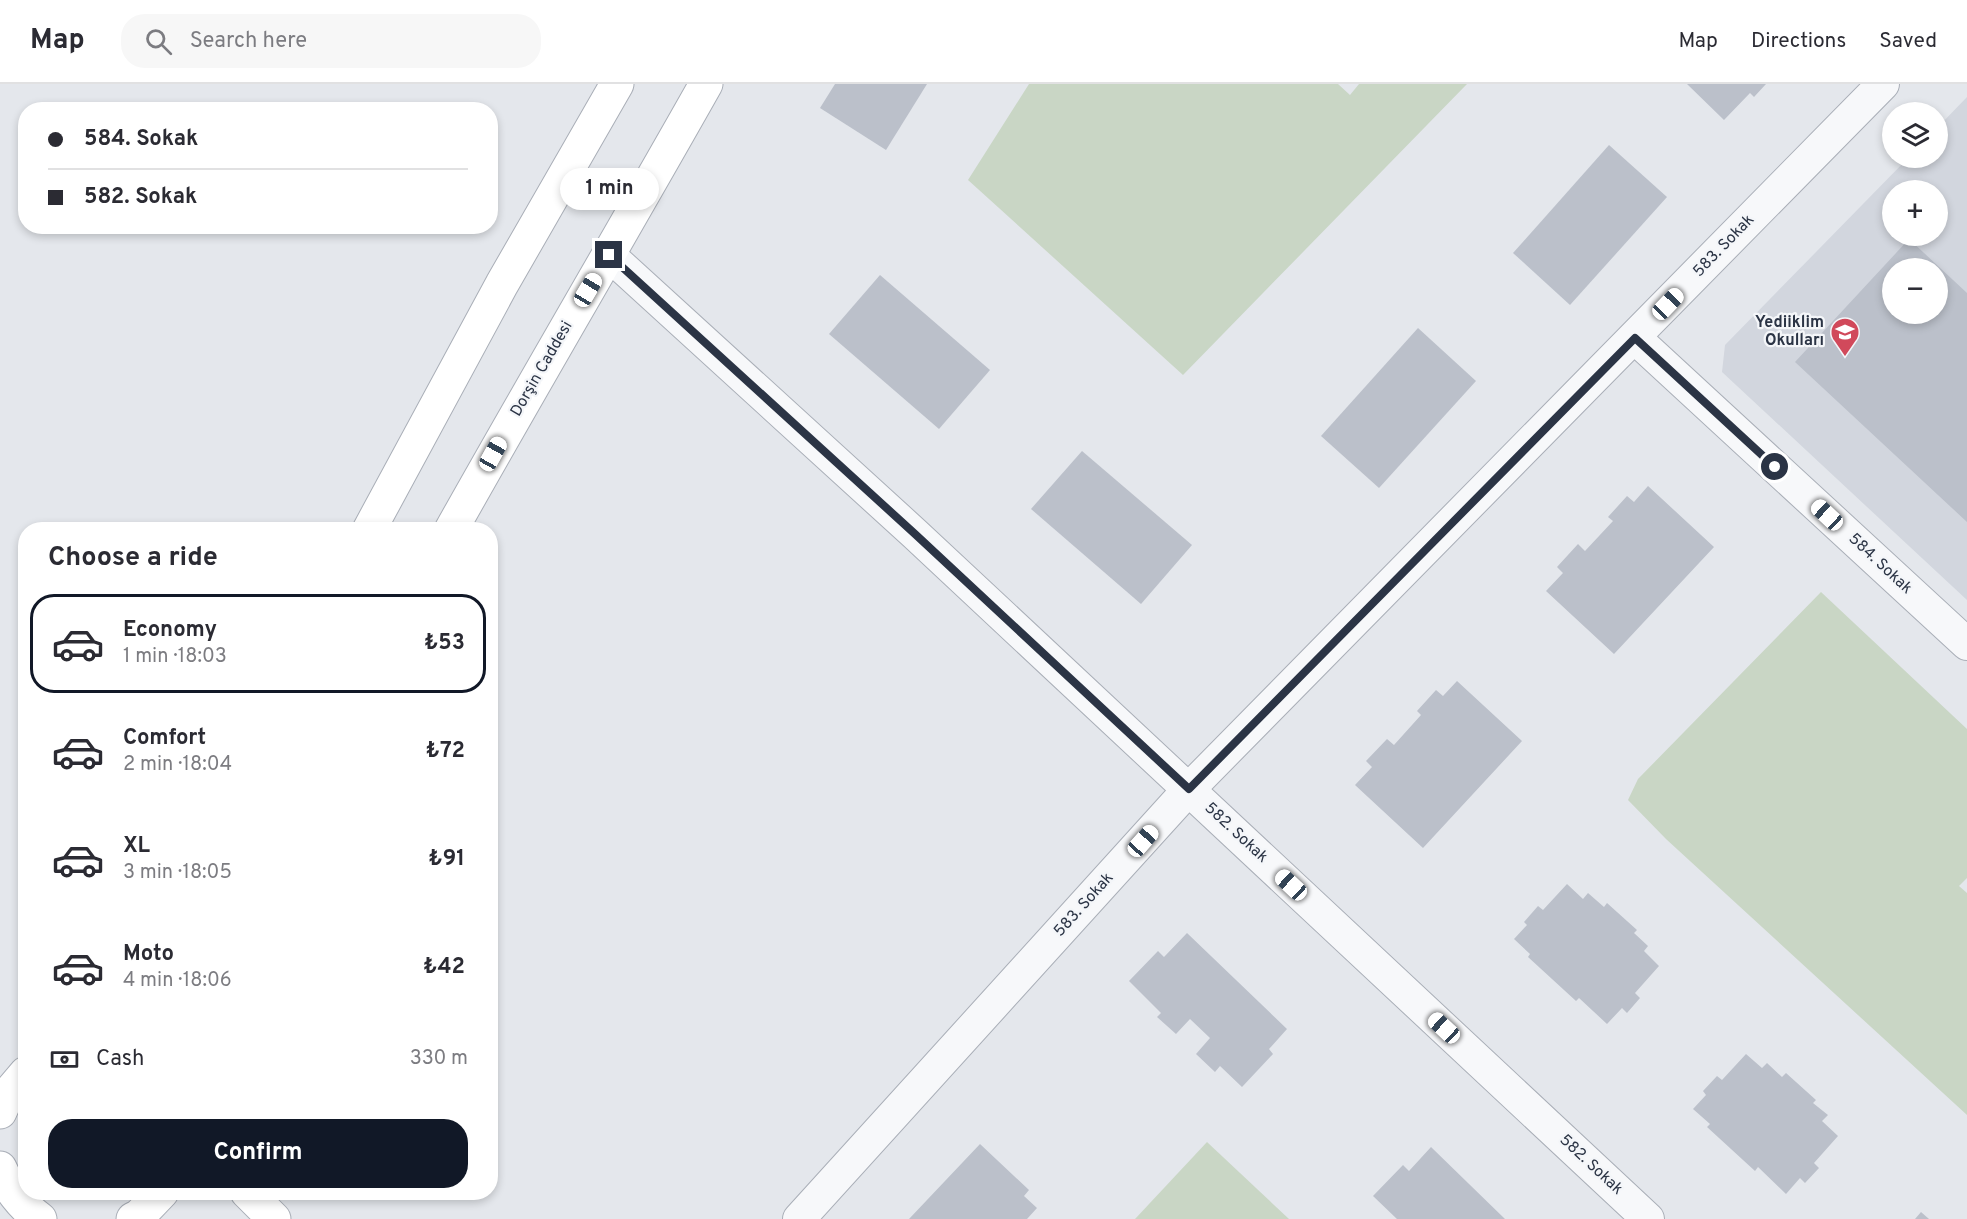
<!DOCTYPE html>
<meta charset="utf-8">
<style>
body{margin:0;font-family:Overpass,sans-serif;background:#f7f7f7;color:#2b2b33;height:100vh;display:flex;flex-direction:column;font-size:22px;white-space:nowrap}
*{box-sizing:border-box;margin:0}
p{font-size:20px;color:#7c7c81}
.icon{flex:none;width:33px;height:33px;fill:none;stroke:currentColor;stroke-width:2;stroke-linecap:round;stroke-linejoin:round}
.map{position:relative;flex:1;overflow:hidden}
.details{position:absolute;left:18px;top:438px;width:480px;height:678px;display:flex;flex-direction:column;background:#fff;border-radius:24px;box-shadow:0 3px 9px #0003}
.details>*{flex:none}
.top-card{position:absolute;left:18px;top:18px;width:480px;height:132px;border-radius:24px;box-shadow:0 3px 9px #0003;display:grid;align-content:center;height:132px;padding:0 30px;background:#fff}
.fabs{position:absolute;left:1882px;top:18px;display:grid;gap:12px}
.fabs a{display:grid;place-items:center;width:66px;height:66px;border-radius:50%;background:#fff;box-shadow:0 3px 9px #0003;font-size:30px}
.end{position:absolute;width:27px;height:27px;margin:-14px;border:8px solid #2b3445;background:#fff;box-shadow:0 0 0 3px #fff}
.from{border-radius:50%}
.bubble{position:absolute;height:42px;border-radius:21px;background:#fff;box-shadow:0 3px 9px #0003;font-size:20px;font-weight:700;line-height:42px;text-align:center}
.car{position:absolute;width:18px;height:36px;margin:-18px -9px;border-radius:8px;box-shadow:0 0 4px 2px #0007;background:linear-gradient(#fff 24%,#345 0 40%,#fff 0 76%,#345 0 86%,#fff 0)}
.top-card b{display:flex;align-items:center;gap:21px;height:57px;font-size:22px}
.top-card b+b{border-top:2px solid #e1e1e2}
.top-card i{width:15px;height:15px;background:#2b2b33}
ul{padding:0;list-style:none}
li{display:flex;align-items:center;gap:18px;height:99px;margin:0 12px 9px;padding:0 18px;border:3px solid transparent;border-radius:24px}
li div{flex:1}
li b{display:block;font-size:22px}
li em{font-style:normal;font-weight:700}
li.active{border-color:#111827}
li>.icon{width:54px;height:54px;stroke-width:1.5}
h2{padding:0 30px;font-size:27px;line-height:72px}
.pay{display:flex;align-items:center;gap:15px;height:66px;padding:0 30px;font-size:22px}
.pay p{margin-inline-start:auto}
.cta{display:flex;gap:12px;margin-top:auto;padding:12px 30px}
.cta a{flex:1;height:69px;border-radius:24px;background:#111827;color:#fff;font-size:24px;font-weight:700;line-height:69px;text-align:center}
header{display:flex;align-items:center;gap:36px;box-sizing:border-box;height:84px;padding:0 30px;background:#fff;border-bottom:2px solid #e1e1e2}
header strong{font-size:28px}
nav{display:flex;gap:33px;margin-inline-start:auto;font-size:21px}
.search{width:420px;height:54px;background:#f7f7f7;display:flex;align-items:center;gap:15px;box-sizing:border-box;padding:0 21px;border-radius:24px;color:#7c7c81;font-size:22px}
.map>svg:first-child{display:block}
.built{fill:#d2d6de;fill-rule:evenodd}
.green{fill:#c9d6c5}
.building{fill:#bbc0ca;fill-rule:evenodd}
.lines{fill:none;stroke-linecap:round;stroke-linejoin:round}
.street-casing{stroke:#a9aeb7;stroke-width:34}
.secondary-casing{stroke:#a9aeb7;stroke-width:35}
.street{stroke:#f7f8fa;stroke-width:32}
.secondary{stroke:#fff;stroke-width:33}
.route{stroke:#2b3445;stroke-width:8}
.labels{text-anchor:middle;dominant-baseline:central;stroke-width:4.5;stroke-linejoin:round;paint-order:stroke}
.street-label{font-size:16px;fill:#2b3445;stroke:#f4f6f9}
.poi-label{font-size:16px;font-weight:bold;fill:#2b3445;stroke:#f4f6f9;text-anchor:end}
</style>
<header>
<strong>Map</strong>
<div class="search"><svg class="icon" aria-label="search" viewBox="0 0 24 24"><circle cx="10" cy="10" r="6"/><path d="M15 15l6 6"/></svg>Search here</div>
<nav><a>Map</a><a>Directions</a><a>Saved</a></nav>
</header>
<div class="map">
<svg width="1967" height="1135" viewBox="0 0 1967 1135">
<rect width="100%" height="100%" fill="#e4e7ec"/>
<path class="built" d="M1967 13V516L1722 288 1725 261 1908 74H1938V43ZM1893 106H1938V152H1893ZM1893 184H1938V230H1893Z"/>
<g class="green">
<path d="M1029 0H1338L1350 11 1359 0H1467L1183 291 968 96Z"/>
<path d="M1821 508 1967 645V794L1959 802 1967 809V1031L1666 755 1628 716 1638 695Z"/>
<path d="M1207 1058 1289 1135H1135Z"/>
</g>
<g class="building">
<path d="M835 0H927L886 66 820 24Z"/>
<path d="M1687 0H1766L1754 13 1750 9 1724 36Z"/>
<path d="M1609 61 1667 113 1570 221 1513 169Z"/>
<path d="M1909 155 1967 209V438L1795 278ZM1893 184H1938V230H1893Z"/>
<path d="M880 191 990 286 939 345 829 250Z"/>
<path d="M1418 244 1476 297 1379 404 1321 352Z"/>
<path d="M1082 367 1192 461 1141 520 1031 425Z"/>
<path d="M1648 402 1714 463 1614 570 1546 507 1563 489 1557 483 1578 460 1585 467 1613 437 1608 433 1627 412 1634 418Z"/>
<path d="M1457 597 1522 657 1423 764 1355 701 1372 683 1366 677 1387 655 1394 661 1421 631 1417 627 1436 606 1443 612Z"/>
<path d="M1567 800 1583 815 1588 809 1604 823 1607 819 1637 846 1634 849 1648 862 1644 867 1659 882 1635 909 1640 914 1627 929 1622 924 1607 940 1579 914 1576 917 1528 873 1530 870 1514 855 1527 841 1524 838 1538 822 1543 826Z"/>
<path d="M1187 849 1287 945 1269 965 1273 970 1242 1003 1220 982 1215 988 1196 970 1210 954 1190 935 1176 950 1157 933 1161 929 1129 897 1158 867 1164 873Z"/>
<path d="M1746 970 1762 984 1767 979 1782 993 1786 989 1816 1016 1813 1019 1828 1031 1822 1037 1838 1052 1814 1079 1819 1084 1805 1099 1800 1094 1786 1110 1758 1083 1755 1087 1707 1043 1710 1040 1693 1025 1706 1011 1703 1007 1717 992 1722 996Z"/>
<path d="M980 1060 1029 1106 1024 1112 1037 1124 1027 1135H909Z"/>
<path d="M1431 1063 1505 1135H1397L1373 1112 1403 1081 1409 1087Z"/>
<path d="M1921 1128 1929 1135H1915Z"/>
</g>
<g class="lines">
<g class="street-casing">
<g id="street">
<path d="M609 171 915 450 1648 1135"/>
<path d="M1635 254 1967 560"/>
<path d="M799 1135 1189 705 1883 0"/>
</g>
</g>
<g class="secondary-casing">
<g id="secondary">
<path d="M369 446 502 200 617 0"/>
<path d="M451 446C535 296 622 149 706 0"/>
<path d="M0 1028 8 1010 26 989"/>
<path d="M0 1084C10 1106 21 1121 40 1135"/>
<path d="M247 1108 274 1135"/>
<path d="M133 1135 139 1132 162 1108"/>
</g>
</g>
<use href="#street" class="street"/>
<use href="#secondary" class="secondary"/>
</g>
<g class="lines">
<path class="route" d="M609 171 915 450 1189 705 1635 254 1775 383"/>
</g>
<defs>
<g id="school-pin" transform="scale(1.5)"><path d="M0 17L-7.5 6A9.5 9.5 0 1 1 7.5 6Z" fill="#d1495b" stroke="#f4f6f9"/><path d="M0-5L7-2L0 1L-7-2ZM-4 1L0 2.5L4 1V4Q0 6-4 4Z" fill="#fff"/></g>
</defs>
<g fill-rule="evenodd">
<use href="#school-pin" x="1845" y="248"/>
</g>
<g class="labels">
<g class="street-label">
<text transform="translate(1724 162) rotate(-46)">583. Sokak</text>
<text transform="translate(542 285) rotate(-60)">Dorşin Caddesi</text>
<text transform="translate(1880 480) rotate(43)">584. Sokak</text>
<text transform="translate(1236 749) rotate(43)">582. Sokak</text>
<text transform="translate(1084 821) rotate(-48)">583. Sokak</text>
<text transform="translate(1591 1081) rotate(43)">582. Sokak</text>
</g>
<g class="poi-label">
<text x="1824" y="239">Yediiklim<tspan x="1824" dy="18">Okulları</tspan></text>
</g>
</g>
</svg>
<div class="fabs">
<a><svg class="icon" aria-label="layers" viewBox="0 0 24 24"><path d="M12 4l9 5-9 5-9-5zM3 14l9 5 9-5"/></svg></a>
<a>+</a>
<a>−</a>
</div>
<i class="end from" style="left:1775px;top:383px"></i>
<i class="end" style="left:609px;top:171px"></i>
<div class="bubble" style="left:560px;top:84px;width:99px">1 min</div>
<i class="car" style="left:588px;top:206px;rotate:31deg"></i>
<i class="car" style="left:1668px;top:220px;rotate:44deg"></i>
<i class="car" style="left:493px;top:370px;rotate:29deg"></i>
<i class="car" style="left:1827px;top:431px;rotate:313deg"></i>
<i class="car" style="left:1143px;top:757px;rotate:42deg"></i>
<i class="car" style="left:1291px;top:801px;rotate:313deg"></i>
<i class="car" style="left:1444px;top:944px;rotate:313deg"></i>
<div class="top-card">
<b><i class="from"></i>584. Sokak</b>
<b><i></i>582. Sokak</b>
</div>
<section class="details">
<h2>Choose a ride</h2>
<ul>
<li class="active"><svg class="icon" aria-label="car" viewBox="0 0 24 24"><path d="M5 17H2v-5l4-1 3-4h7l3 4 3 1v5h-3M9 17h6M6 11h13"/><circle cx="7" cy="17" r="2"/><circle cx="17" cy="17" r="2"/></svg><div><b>Economy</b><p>1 min · 18:03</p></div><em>₺53</em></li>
<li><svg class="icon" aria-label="car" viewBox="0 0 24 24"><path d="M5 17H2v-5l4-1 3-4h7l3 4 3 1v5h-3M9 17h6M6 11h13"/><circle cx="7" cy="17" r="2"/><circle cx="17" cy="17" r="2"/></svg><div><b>Comfort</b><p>2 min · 18:04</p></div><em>₺72</em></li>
<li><svg class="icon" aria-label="car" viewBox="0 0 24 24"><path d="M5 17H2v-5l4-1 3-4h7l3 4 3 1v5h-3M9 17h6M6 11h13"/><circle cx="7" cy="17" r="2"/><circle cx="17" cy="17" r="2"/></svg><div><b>XL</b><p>3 min · 18:05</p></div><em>₺91</em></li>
<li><svg class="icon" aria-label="car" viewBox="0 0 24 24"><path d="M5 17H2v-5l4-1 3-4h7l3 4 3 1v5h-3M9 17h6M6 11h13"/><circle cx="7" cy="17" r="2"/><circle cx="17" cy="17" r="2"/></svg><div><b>Moto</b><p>4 min · 18:06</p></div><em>₺42</em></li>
</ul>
<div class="pay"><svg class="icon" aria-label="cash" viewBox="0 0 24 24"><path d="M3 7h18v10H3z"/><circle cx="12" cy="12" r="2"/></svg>Cash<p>330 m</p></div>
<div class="cta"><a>Confirm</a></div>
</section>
</div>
